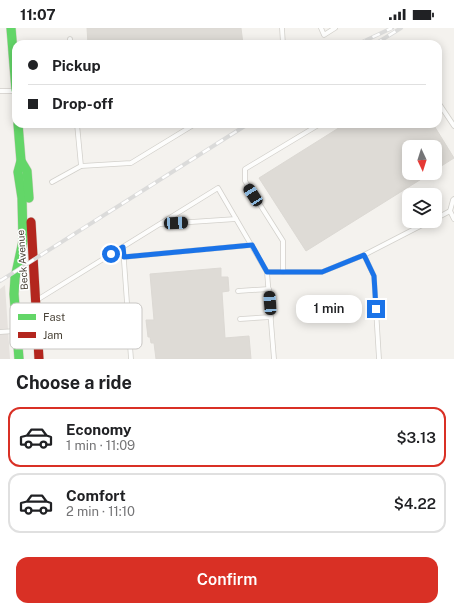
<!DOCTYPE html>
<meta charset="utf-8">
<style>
body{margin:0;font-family:"Public Sans",sans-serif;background:#f6f6f6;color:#202124;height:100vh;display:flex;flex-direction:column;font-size:15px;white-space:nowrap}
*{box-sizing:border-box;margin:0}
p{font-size:13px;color:#757577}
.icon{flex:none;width:22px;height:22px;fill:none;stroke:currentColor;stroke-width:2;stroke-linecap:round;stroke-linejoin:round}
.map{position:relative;height:331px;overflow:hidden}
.panel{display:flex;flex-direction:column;background:#fff;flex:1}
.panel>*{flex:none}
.banner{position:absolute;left:12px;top:12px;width:430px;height:88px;border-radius:12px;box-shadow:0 2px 10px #0003;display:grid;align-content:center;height:88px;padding:0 16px;background:#fff}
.needle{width:26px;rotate:176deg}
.controls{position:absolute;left:402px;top:112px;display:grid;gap:8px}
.controls a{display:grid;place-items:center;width:40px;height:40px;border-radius:8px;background:#fff;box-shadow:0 2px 10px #0003;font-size:20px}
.end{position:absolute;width:18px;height:18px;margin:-9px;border:5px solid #1a73e8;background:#fff;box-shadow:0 0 0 2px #fff}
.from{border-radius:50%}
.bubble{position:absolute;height:28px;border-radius:12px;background:#fff;box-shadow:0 2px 10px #0003;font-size:13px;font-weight:600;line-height:28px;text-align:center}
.car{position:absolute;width:12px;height:24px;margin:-12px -6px;border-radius:5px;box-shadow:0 0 3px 1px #0007;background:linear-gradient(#222 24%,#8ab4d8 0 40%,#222 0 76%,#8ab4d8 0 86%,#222 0)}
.banner b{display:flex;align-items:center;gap:14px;height:38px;font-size:15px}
.banner b+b{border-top:1px solid #e0e0e0}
.banner i{width:10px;height:10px;background:#202124}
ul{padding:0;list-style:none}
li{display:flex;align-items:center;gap:12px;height:60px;margin:0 8px 6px;padding:0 8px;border:2px solid #e0e0e0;border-radius:12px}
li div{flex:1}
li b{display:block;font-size:15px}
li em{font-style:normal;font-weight:600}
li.current{border-color:#d93025}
li>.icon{width:36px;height:36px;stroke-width:1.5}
h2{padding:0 16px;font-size:18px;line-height:48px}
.button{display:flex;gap:8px;margin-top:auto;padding:8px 16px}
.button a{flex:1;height:46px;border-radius:12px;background:#d93025;color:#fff;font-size:16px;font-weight:600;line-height:46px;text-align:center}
.status{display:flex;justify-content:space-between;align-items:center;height:28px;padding:0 20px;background:#fff;direction:ltr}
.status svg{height:11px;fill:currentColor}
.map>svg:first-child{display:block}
.industrial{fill:#e6e2de}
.building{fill:#dedbd6;stroke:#dcd9d4}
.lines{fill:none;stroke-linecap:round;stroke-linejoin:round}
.lane-casing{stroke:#d2d0cb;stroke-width:5.5}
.fast-casing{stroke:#d3cfc5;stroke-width:10}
.jam-casing{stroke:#d3cfc5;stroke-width:10}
.lane{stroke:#fdfdfc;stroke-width:4}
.fast{stroke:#63d668;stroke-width:9}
.jam{stroke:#b3261e;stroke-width:9}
.rail-casing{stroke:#dbdbda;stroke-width:4}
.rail{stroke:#fff;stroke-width:2.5;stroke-dasharray:8;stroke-linecap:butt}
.route{stroke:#1a73e8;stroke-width:5}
.labels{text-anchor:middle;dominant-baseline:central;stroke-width:3;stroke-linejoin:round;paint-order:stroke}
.street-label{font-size:10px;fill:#4b4439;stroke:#fff}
.key{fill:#fff;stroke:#c9c7c4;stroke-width:1}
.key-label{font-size:11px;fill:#4b4439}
</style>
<div class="status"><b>11:07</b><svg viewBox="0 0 49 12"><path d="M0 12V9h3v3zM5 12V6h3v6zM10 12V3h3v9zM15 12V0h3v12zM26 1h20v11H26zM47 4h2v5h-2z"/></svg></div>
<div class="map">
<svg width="454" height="331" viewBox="0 0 454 331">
<rect width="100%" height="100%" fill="#f4f2ee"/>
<path class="industrial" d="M5 257 10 331H0V261Z"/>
<g class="building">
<path d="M87 0H241L243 16H88Z"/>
<path d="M345 96H433L454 130 435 142V119H409V145H431L306 223 259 150Z"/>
<path d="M221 240V249H228L229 263 222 264 225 310 249 308 251 331H156L154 315H151L150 309H148L146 292H154L150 246Z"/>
</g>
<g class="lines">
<g class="lane-casing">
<g id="lane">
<path d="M282 0 283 16"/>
<path d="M321 0 324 7 335 0"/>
<path d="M70 11V16"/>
<path d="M0 63H16"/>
<path d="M438 74 454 98"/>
<path d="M81 138 131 135 195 96"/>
<path d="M52 154 81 138 77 96"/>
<path d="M454 171 453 172 450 183 454 191"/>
<path d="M435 191 450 183"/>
<path d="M161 196 236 191"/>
<path d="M123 219 131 331"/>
<path d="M364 227 430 193"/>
<path d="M124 229 252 217"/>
<path d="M267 244H322L364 227 374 248 379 331"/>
<path d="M283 244V213L245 153V141L320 96"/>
<path d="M238 263 269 261"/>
<path d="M37 272 218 160 267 244 274 331"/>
<path d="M240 291 271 289"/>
<path d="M0 304 15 303"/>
<path d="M69 311 129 306"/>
</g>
</g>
<g class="fast-casing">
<g id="fast">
<path d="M11 0 16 62"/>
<path d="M18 96 21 133 18 144 22 170 23 213 15 250 14 266 19 331"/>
<path d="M21 133 27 143 29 170"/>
</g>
</g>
<g class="jam-casing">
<path id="jam" d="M31 194 39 331"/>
</g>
<use href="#lane" class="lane"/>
<use href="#fast" class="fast"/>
<use href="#jam" class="jam"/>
<g class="rail-casing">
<g id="rail">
<path d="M358 16 392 0"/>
<path d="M375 16 401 0"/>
<path d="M0 253 248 96"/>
</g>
</g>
<use href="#rail" class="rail"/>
</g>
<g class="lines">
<path class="route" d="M111 226 123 219 124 229 252 217 267 244H322L364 227 374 248 376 281"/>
</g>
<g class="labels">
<g class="street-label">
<text transform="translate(22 232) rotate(-94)">Beck Avenue</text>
</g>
</g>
<rect x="10" y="275" width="132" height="46" rx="6" class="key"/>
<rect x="18" y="286" width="18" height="6" fill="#63d668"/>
<rect x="18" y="304" width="18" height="6" fill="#b3261e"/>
<g class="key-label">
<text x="43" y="293">Fast</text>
<text x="43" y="311">Jam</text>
</g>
</svg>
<div class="controls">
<a><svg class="needle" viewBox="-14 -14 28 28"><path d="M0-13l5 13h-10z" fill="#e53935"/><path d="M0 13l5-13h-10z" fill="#757577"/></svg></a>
<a><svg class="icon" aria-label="layers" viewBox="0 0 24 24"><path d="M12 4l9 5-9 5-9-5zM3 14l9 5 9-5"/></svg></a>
</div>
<i class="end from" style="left:111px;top:226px"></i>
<i class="end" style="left:376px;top:281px"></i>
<div class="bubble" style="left:296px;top:267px;width:66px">1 min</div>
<i class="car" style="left:253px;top:167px;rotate:327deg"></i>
<i class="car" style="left:176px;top:195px;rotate:87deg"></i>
<i class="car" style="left:270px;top:275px;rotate:356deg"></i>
<div class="banner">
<b><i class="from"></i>Pickup</b>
<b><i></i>Drop-off</b>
</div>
</div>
<section class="panel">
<h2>Choose a ride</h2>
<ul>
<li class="current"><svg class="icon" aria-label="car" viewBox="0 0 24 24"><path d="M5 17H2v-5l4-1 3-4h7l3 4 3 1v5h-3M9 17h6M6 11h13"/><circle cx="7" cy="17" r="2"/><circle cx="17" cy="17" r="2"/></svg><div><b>Economy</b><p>1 min · 11:09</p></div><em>$3.13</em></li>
<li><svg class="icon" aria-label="car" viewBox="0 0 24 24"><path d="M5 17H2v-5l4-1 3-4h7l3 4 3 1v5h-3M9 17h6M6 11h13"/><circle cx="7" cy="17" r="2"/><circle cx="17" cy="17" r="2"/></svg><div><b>Comfort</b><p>2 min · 11:10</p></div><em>$4.22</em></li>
</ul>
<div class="button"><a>Confirm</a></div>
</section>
